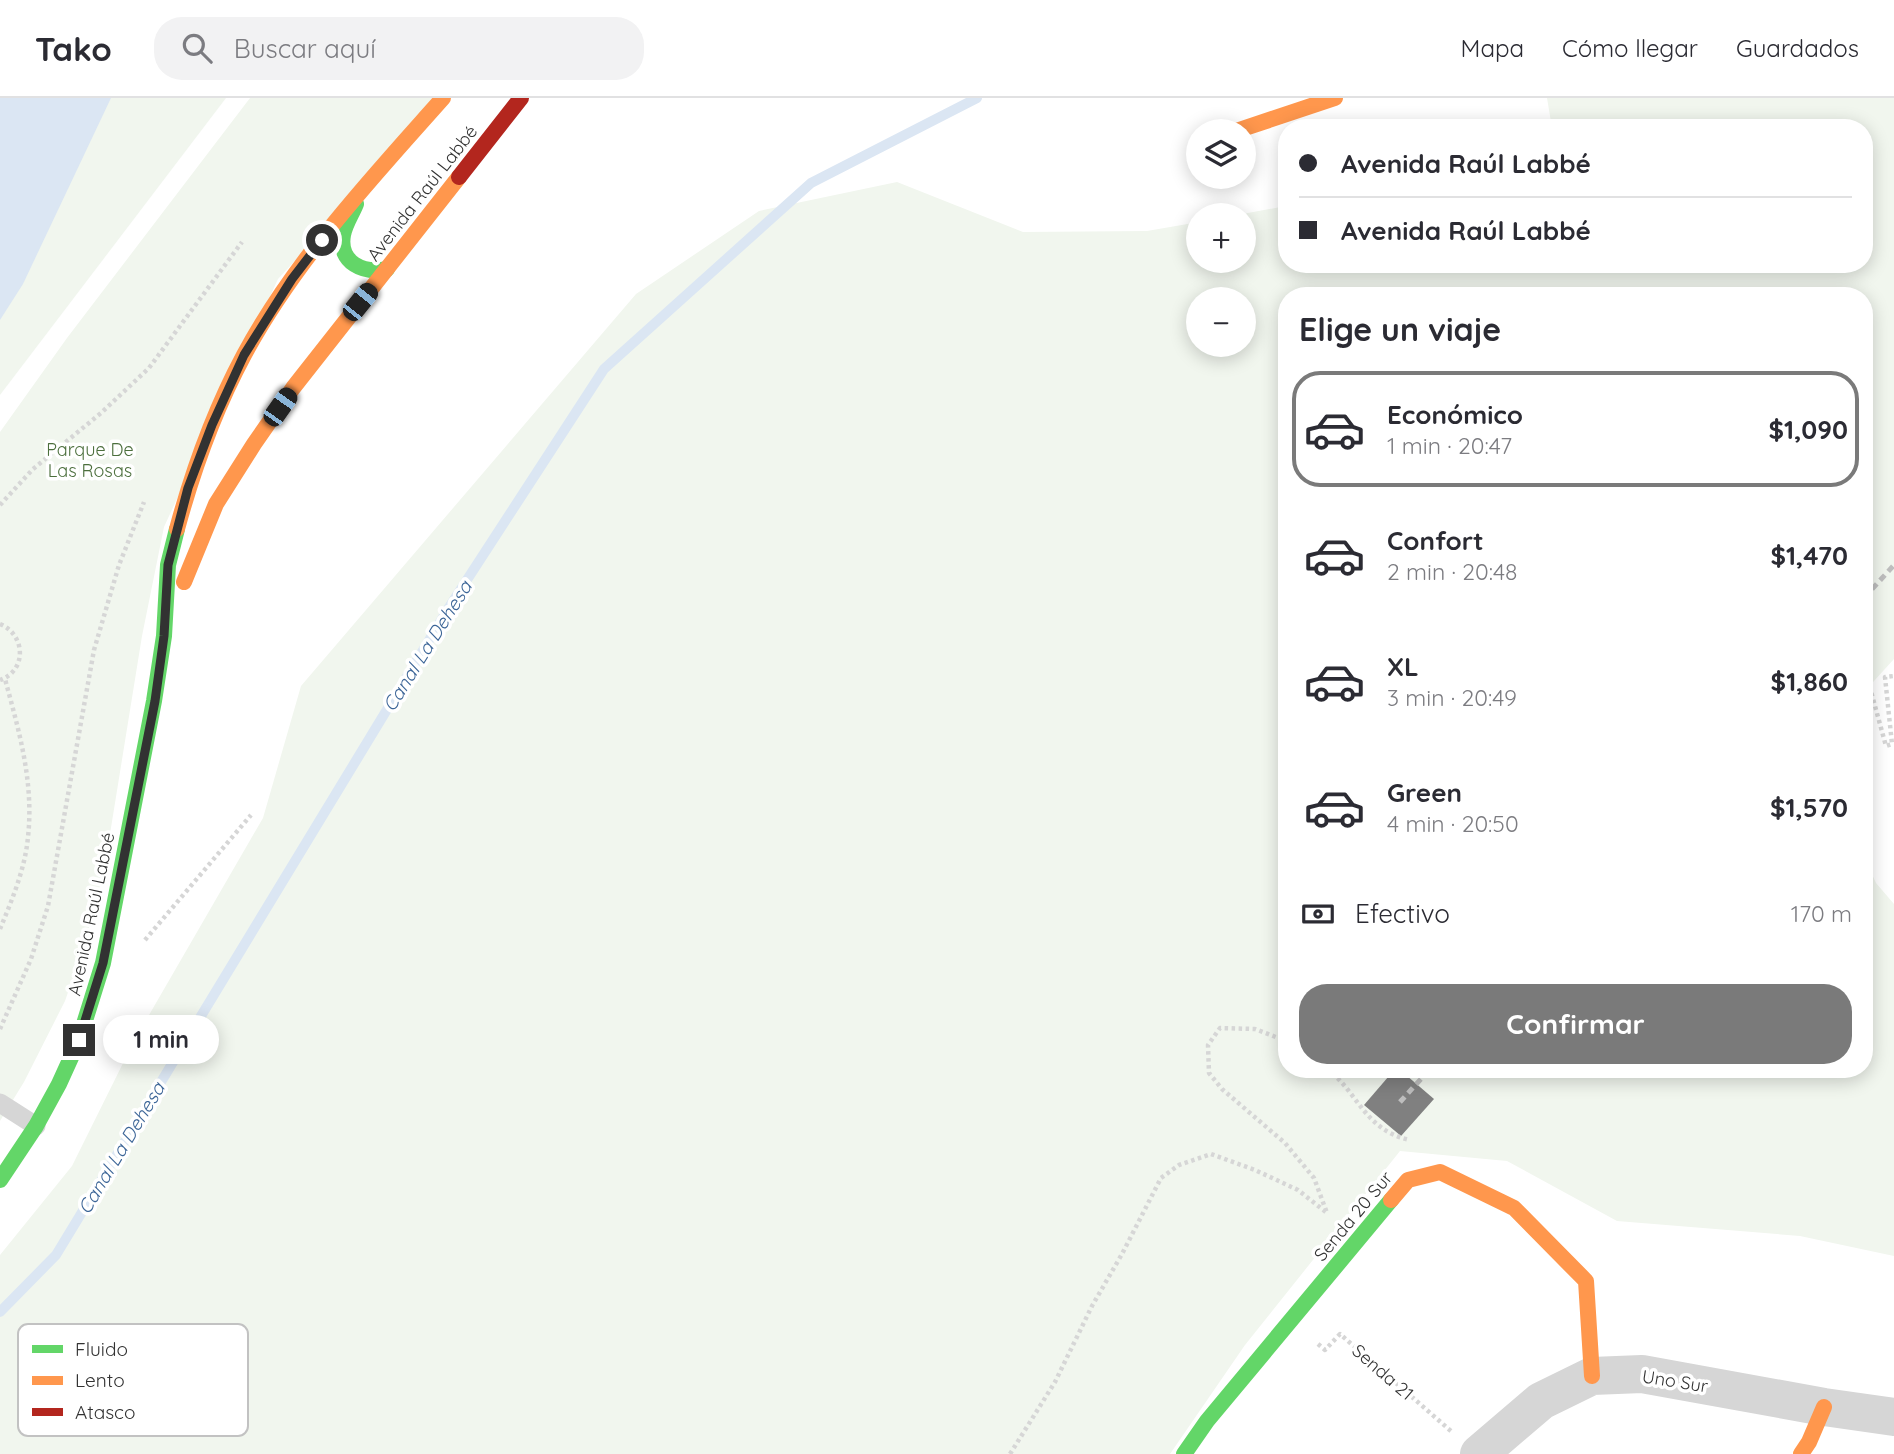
<!DOCTYPE html>
<html lang="es">
<meta charset="utf-8">
<style>
body{margin:0;font-family:Quicksand,sans-serif;background:#f2f2f3;color:#2b2b33;height:100vh;display:flex;flex-direction:column;font-size:26px;white-space:nowrap}
*{box-sizing:border-box;margin:0}
p{font-size:23px;color:#7c7c81}
.icon{flex:none;width:38px;height:38px;fill:none;stroke:currentColor;stroke-width:2;stroke-linecap:round;stroke-linejoin:round}
.map{position:relative;flex:1;overflow:hidden}
.panel{position:absolute;left:1278px;top:189px;width:595px;height:791px;display:flex;flex-direction:column;background:#fff;border-radius:28px;box-shadow:0 4px 18px #0003}
.panel>*{flex:none}
.top-card{position:absolute;left:1278px;top:21px;width:595px;height:154px;border-radius:28px;box-shadow:0 4px 18px #0003;display:grid;align-content:center;height:154px;padding:0 21px;background:#fff}
.fabs{position:absolute;left:1186px;top:21px;display:grid;gap:14px}
.fabs a{display:grid;place-items:center;width:70px;height:70px;border-radius:50%;background:#fff;box-shadow:0 4px 18px #0003;font-size:35px}
.end{position:absolute;width:32px;height:32px;margin:-16px;border:9px solid #323232;background:#fff;box-shadow:0 0 0 4px #fff}
.from{border-radius:50%}
.bubble{position:absolute;height:49px;border-radius:24px;background:#fff;box-shadow:0 4px 18px #0003;font-size:23px;font-weight:800;line-height:49px;text-align:center}
.car{position:absolute;width:21px;height:42px;margin:-21px -10px;border-radius:9px;box-shadow:0 0 5px 2px #0007;background:linear-gradient(#222 24%,#8ab4d8 0 40%,#222 0 76%,#8ab4d8 0 86%,#222 0)}
.top-card b{display:flex;align-items:center;gap:24px;height:66px;font-size:26px}
.top-card b+b{border-top:2px solid #e1e1e2}
.top-card i{width:18px;height:18px;background:#2b2b33}
ul{padding:0;list-style:none}
li{display:flex;align-items:center;gap:21px;height:116px;margin:0 14px 10px;padding:0 7px;border:4px solid transparent;border-radius:28px}
li div{flex:1}
li b{display:block;font-size:26px}
li em{font-style:normal;font-weight:800}
li.active{border-color:#7a7a7a}
li>.icon{width:63px;height:63px;stroke-width:1.5}
h2{padding:0 21px;font-size:32px;line-height:84px}
.pay{display:flex;align-items:center;gap:18px;height:77px;padding:0 21px;font-size:26px}
.pay p{margin-inline-start:auto}
.action{display:flex;gap:14px;margin-top:auto;padding:14px 21px}
.action a{flex:1;height:80px;border-radius:28px;background:#7a7a7a;color:#fff;font-size:28px;font-weight:800;line-height:80px;text-align:center}
header{display:flex;align-items:center;gap:42px;box-sizing:border-box;height:98px;padding:0 35px;background:#fff;border-bottom:2px solid #e1e1e2}
header strong{font-size:33px}
nav{display:flex;gap:38px;margin-inline-start:auto;font-size:24px}
.search{width:490px;height:63px;background:#f2f2f3;display:flex;align-items:center;gap:18px;box-sizing:border-box;padding:0 24px;border-radius:28px;color:#7c7c81;font-size:26px}
.map>svg:first-child{display:block}
.green{fill:#f1f6ee;fill-rule:evenodd}
.water{fill:#dbe6f3}
.lines{fill:none;stroke-linecap:round;stroke-linejoin:round}
.stream{stroke:#dbe6f3;stroke-width:10}
.building{fill:#808080}
.path{stroke:#d6d6d6;stroke-width:4.5;stroke-dasharray:3.5 3.5;stroke-linecap:butt}
.lane{stroke:#d6d6d6;stroke-width:19}
.street{stroke:#d6d6d6;stroke-width:38}
.fast{stroke:#63d668;stroke-width:16}
.slow{stroke:#ff974d;stroke-width:16}
.jam{stroke:#b3261e;stroke-width:16}
.rail{stroke:#bebebe;stroke-width:5;stroke-dasharray:7 5;stroke-linecap:butt}
.route{stroke:#323232;stroke-width:9}
.labels{text-anchor:middle;dominant-baseline:central;stroke-width:7;stroke-linejoin:round;paint-order:stroke}
.street-label{font-size:18px;fill:#323232;stroke:#fff}
.park-label{font-size:18px;fill:#4c6f3d;stroke:#fff}
.water-label{font-size:19px;font-style:italic;fill:#3c6597;stroke:#fff}
.key{fill:#fff;stroke:#c2c2c2;stroke-width:2}
.key-label{font-size:19px;fill:#323232}
</style>
<header>
<strong>Tako</strong>
<div class="search"><svg class="icon" aria-label="search" viewBox="0 0 24 24"><circle cx="10" cy="10" r="6"/><path d="M15 15l6 6"/></svg>Buscar aquí</div>
<nav><a>Mapa</a><a>Cómo llegar</a><a>Guardados</a></nav>
</header>
<div class="map">
<svg width="1894" height="1356" viewBox="0 0 1894 1356">
<rect width="100%" height="100%" fill="#fff"/>
<g class="green">
<path d="M0 0H226L0 297Z"/>
<path d="M250 0H446L278 181 164 429 142 538 104 773 85 845 65 903 24 984 0 1023V334L67 240Z"/>
<path d="M1547 0H1894V561L1864 594V198H1286V971H1864V759L1876 785 1894 806V1158L1800 1138 1617 1123 1507 1063 1400 1053 1245 1247 1170 1356H0V1157L72 1068 134 943 263 720 301 588 636 196 759 113 897 84 1023 134 1147 133 1199 124V163H1244V117H1237L1286 108V166H1864V30H1552ZM1199 201H1244V247H1199Z"/>
</g>
<path class="water" d="M0 0H111L23 186 0 222Z"/>
<g class="lines">
<path class="stream" d="M0 1214 56 1157 448 511 604 271 811 85 977 0"/>
</g>
<path class="building" d="M1395 971H1399L1434 1001 1401 1038 1364 1007Z"/>
<g class="lines">
<g class="path">
<path d="M0 407 33 371 101 315 149 270 242 144"/>
<path d="M0 526C25 536 28 572 0 582"/>
<path d="M1864 568 1886 648 1892 646 1885 579 1894 578"/>
<path d="M1864 621 1870 649 1864 652"/>
<path d="M0 831C12 802 25 771 28 739 34 684 19 633 5 581"/>
<path d="M145 842 251 717"/>
<path d="M0 931 31 861 48 808 94 552 119 467 144 404"/>
<path d="M1327 971C1359 995 1364 1032 1410 1042"/>
<path d="M1318 1246 1325 1252 1340 1236 1452 1334"/>
<path d="M1010 1356 1055 1284 1092 1208 1122 1156 1161 1080 1179 1067 1211 1056 1255 1072 1298 1092 1327 1115 1314 1080 1285 1045 1222 991 1209 975 1208 947 1220 930 1255 931 1286 943"/>
</g>
<path class="lane" d="M0 1005 36 1028"/>
<path class="street" d="M1479 1356 1541 1303 1592 1278 1642 1276 1824 1309 1894 1319"/>
<g class="fast">
<path d="M356 106C352 116 345 126 343 137 338 165 364 176 387 171"/>
<path d="M0 1082 36 1028 59 986 79 942 103 865 154 603 164 538 168 467 177 431"/>
<path d="M1184 1356 1207 1323 1391 1102"/>
</g>
<g class="slow">
<path d="M1236 33 1335 0"/>
<path d="M177 431C193 372 215 311 244 257 295 162 372 80 443 0"/>
<path d="M184 484 216 406 254 346 293 290 459 79"/>
<path d="M1391 1102 1408 1082 1440 1074 1514 1110 1586 1183 1592 1278"/>
<path d="M1801 1356 1809 1344 1824 1309"/>
</g>
<path class="jam" d="M459 79 521 0"/>
<g class="rail">
<path d="M1864 500 1894 467"/>
<path d="M1400 1004 1430 971"/>
</g>
</g>
<g class="lines">
<path class="route" d="M79 942 103 865 155 603 164 538 168 467 188 390 212 327 244 257 292 181 322 142"/>
</g>
<g class="labels">
<g class="street-label">
<text transform="translate(422 95) rotate(-52)">Avenida Raúl Labbé</text>
<text transform="translate(91 816) rotate(-78)">Avenida Raúl Labbé</text>
<text transform="translate(1353 1118) rotate(-50)">Senda 20 Sur</text>
<text transform="translate(1383 1274) rotate(41)">Senda 21</text>
<text transform="translate(1675 1283) rotate(9)">Uno Sur</text>
</g>
<g class="park-label">
<text x="90" y="351">Parque De<tspan x="90" dy="21">Las Rosas</tspan></text>
</g>
<g class="water-label">
<text transform="translate(427 548) rotate(-58)">Canal La Dehesa</text>
<text transform="translate(121 1050) rotate(-59)">Canal La Dehesa</text>
</g>
</g>
<rect x="18" y="1226" width="230" height="112" rx="10" class="key"/>
<rect x="32" y="1247" width="31" height="8" fill="#63d668"/>
<rect x="32" y="1278" width="31" height="9" fill="#ff974d"/>
<rect x="32" y="1310" width="31" height="8" fill="#b3261e"/>
<g class="key-label">
<text x="75" y="1258">Fluido</text>
<text x="75" y="1289">Lento</text>
<text x="75" y="1321">Atasco</text>
</g>
</svg>
<div class="fabs">
<a><svg class="icon" aria-label="layers" viewBox="0 0 24 24"><path d="M12 4l9 5-9 5-9-5zM3 14l9 5 9-5"/></svg></a>
<a>+</a>
<a>−</a>
</div>
<i class="end from" style="left:322px;top:142px"></i>
<i class="end" style="left:79px;top:942px"></i>
<div class="bubble" style="left:103px;top:917px;width:116px">1 min</div>
<i class="car" style="left:360px;top:204px;rotate:39deg"></i>
<i class="car" style="left:280px;top:309px;rotate:35deg"></i>
<div class="top-card">
<b><i class="from"></i>Avenida Raúl Labbé</b>
<b><i></i>Avenida Raúl Labbé</b>
</div>
<section class="panel">
<h2>Elige un viaje</h2>
<ul>
<li class="active"><svg class="icon" aria-label="car" viewBox="0 0 24 24"><path d="M5 17H2v-5l4-1 3-4h7l3 4 3 1v5h-3M9 17h6M6 11h13"/><circle cx="7" cy="17" r="2"/><circle cx="17" cy="17" r="2"/></svg><div><b>Económico</b><p>1 min · 20:47</p></div><em>$1,090</em></li>
<li><svg class="icon" aria-label="car" viewBox="0 0 24 24"><path d="M5 17H2v-5l4-1 3-4h7l3 4 3 1v5h-3M9 17h6M6 11h13"/><circle cx="7" cy="17" r="2"/><circle cx="17" cy="17" r="2"/></svg><div><b>Confort</b><p>2 min · 20:48</p></div><em>$1,470</em></li>
<li><svg class="icon" aria-label="car" viewBox="0 0 24 24"><path d="M5 17H2v-5l4-1 3-4h7l3 4 3 1v5h-3M9 17h6M6 11h13"/><circle cx="7" cy="17" r="2"/><circle cx="17" cy="17" r="2"/></svg><div><b>XL</b><p>3 min · 20:49</p></div><em>$1,860</em></li>
<li><svg class="icon" aria-label="car" viewBox="0 0 24 24"><path d="M5 17H2v-5l4-1 3-4h7l3 4 3 1v5h-3M9 17h6M6 11h13"/><circle cx="7" cy="17" r="2"/><circle cx="17" cy="17" r="2"/></svg><div><b>Green</b><p>4 min · 20:50</p></div><em>$1,570</em></li>
</ul>
<div class="pay"><svg class="icon" aria-label="cash" viewBox="0 0 24 24"><path d="M3 7h18v10H3z"/><circle cx="12" cy="12" r="2"/></svg>Efectivo<p>170 m</p></div>
<div class="action"><a>Confirmar</a></div>
</section>
</div>
